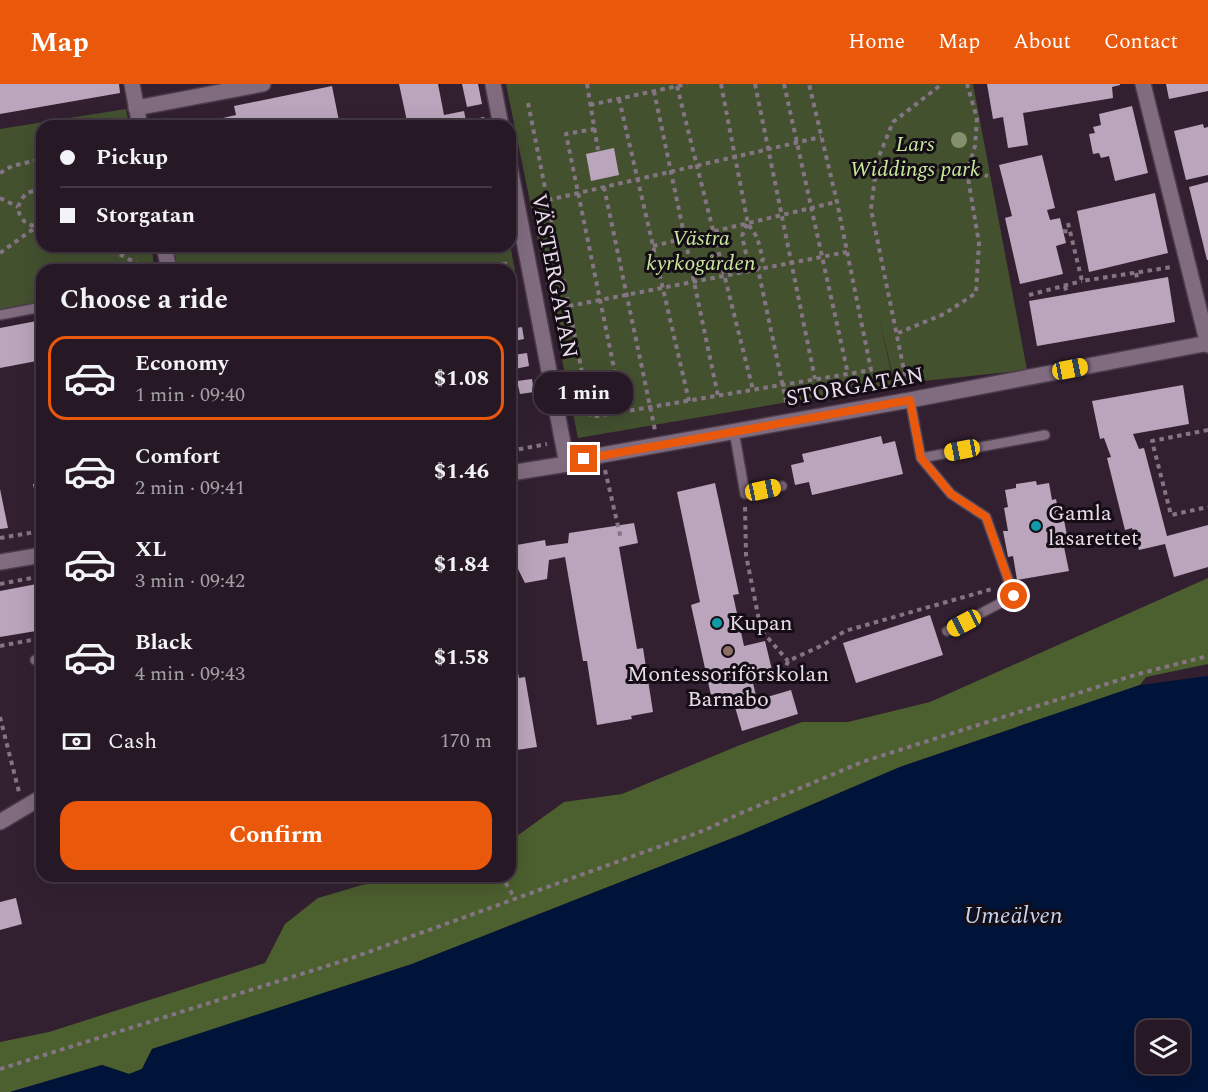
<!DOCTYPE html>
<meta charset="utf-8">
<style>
body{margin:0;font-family:Spectral,serif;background:#322532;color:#f1f3f6;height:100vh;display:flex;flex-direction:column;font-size:22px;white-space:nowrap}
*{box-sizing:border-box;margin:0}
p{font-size:20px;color:#a4a0a7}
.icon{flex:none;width:33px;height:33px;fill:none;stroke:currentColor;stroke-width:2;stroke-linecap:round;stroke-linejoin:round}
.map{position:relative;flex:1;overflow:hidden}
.side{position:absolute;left:36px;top:180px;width:480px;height:618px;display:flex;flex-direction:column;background:#261825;border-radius:18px;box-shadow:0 6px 24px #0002,0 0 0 2px #423742}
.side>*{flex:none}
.hud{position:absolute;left:36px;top:36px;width:480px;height:132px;border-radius:18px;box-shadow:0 6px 24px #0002,0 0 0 2px #423742;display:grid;align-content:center;height:132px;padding:0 24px;background:#261825}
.tools{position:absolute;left:1136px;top:936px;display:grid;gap:12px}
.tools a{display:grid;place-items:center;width:54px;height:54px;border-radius:12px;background:#261825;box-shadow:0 6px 24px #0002,0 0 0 2px #423742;font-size:30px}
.end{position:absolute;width:27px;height:27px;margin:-14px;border:8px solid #ea580c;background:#fff;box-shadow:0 0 0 3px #fff}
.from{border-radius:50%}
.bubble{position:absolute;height:42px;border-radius:18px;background:#261825;box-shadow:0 6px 24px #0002,0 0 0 2px #423742;font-size:20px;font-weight:700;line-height:42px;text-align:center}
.car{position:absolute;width:18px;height:36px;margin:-18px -9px;border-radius:8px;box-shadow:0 0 4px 2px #0007;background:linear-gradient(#f5c518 24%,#345 0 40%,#f5c518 0 76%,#345 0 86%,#f5c518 0)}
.hud b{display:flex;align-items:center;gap:21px;height:57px;font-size:22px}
.hud b+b{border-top:2px solid #423742}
.hud i{width:15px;height:15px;background:#f1f3f6}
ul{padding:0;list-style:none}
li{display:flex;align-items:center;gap:18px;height:84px;margin:0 12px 9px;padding:0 12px;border:3px solid transparent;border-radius:18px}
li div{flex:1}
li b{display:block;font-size:22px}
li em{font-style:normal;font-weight:700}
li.current{border-color:#ea580c}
li>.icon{width:54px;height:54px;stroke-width:1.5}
h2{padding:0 24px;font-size:27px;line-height:72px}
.pay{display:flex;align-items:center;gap:15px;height:66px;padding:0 24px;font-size:22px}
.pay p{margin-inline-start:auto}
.primary-button{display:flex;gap:12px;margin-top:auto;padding:12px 24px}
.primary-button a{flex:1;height:69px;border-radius:18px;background:#ea580c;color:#fff;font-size:24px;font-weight:700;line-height:69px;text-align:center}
header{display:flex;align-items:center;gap:36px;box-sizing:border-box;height:84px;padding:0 30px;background:#ea580c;color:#fff}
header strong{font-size:28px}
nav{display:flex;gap:33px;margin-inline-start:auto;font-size:21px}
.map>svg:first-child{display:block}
.green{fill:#43512f}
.forest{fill:#4c5f2e}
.water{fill:#001439;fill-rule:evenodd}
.building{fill:#baa5bc}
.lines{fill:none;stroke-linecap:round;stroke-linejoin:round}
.lane-casing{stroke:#4b3c4b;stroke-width:12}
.street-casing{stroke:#4b3c4b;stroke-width:18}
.secondary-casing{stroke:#4b3c4b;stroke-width:18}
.path{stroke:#857584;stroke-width:4;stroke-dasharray:4.5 4.5;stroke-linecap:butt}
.lane{stroke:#806b7f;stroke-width:9}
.street{stroke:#806b7f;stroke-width:15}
.secondary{stroke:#806b7f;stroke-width:15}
.tree{fill:#848f6b}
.route{stroke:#ea580c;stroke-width:8}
.culture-dot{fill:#0f9aa8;stroke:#150d15;stroke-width:2}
.education-dot{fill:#8d6e63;stroke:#150d15;stroke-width:2}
.labels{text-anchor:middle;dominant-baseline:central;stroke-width:6;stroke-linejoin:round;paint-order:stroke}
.park-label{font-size:22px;font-style:italic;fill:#c8e99b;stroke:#150d15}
.street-label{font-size:22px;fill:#e9dde9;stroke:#150d15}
.poi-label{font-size:22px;fill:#e9dde9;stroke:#150d15;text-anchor:start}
.water-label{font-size:24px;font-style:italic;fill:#c3d6f1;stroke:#150d15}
</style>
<header>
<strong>Map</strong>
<nav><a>Home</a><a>Map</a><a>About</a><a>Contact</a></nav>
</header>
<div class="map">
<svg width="1208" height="1008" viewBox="0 0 1208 1008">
<rect width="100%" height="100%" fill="#322031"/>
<g class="green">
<path d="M506 0H973L1027 286 895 300 879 234 894 300 578 354Z"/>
<path d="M126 25 129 42H42V162H151L155 186H42V220L0 229V45Z"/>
<path d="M510 161 518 203 510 204V186H176L173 170 223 162Z"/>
</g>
<path class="forest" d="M1208 494V580L1146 593 1140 601 900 683 743 750 412 880 152 965 142 985 129 990 102 981 10 1008H0V958L49 948 265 879 285 840 318 814 362 801 424 792H510V757L564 718 622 710 740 661 802 638H848L930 618Z"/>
<path class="water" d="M1208 592V1008H10L102 981 129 990 142 985 152 965 412 880 743 750 900 683 1140 601ZM1146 946H1179V980H1146Z"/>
<g class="building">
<path d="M0 0H119L120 9 0 30Z"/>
<path d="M399 0H438L444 31 464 27 466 37 446 42H408Z"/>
<path d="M462 0H478L482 20 467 23Z"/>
<path d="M987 0H1120V1L1112 3 1113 14 1023 29 1028 61 1008 64 1003 33 993 35Z"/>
<path d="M1166 0H1208V7L1169 15Z"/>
<path d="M332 2 340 42H188L236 31 234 22Z"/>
<path d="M1132 22 1148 89 1115 97 1109 72 1101 74 1099 69 1093 70 1089 50 1095 49 1093 43 1101 41 1099 30Z"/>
<path d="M484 33 486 42H471L470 36Z"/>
<path d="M1203 40 1204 44 1208 43V91L1186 96 1174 47Z"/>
<path d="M614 64 619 91 591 97 586 70Z"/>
<path d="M1042 71 1055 124 1047 126 1050 136 1060 134 1066 159 1056 162 1063 190 1020 200 1005 134 1012 132 999 81Z"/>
<path d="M1208 98V176H1207L1189 103Z"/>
<path d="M1155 109 1168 169 1089 188 1077 127Z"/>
<path d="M1168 193 1175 238 1037 262 1029 217Z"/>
<path d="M516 207 518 220 510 221V208Z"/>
<path d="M42 236V276L0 284V244Z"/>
<path d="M522 243 524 255 510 258V245Z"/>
<path d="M527 269 529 282 515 285 513 271Z"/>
<path d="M532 295 534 308 520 310 517 297Z"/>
<path d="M1183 301 1189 340 1133 350 1139 365 1144 364 1167 452 1208 441V483L1174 493 1165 460 1139 466 1132 444 1125 446 1107 374 1111 373 1104 354 1100 355 1092 317Z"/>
<path d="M515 316 517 326 510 328V317Z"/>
<path d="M881 352 883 360 895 357 903 390 812 411 809 398 795 401 791 381 804 378 802 370Z"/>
<path d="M1036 397 1037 401 1049 399 1052 416 1056 415 1060 437 1064 436 1069 462 1064 463 1069 487 1017 496 1013 472 1008 473 1003 447H1008L1004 424 1008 423 1005 406 1016 404V400Z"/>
<path d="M42 398V439H41L33 400Z"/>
<path d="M715 399 739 510 733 511 744 562 765 557 773 590 752 595 757 616 791 606 798 630 742 647 735 623 738 622 734 611 712 616 691 521 700 518 677 408Z"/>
<path d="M0 405 8 444 0 445Z"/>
<path d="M634 439 638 459 619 463 637 565 643 564 653 628 631 632 632 635 597 641 587 577H583L565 473 549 476 547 495 525 499 516 481 510 482V469H512L511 462 545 456 546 462 568 459 569 449Z"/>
<path d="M42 499V546L0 553V507Z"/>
<path d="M930 531 943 571 856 599 843 559Z"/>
<path d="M510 547 519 594 525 593 537 663 510 667Z"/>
<path d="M42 643V672H41L35 644Z"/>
<path d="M16 814 22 840 0 846V818Z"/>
</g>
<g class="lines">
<g class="lane-casing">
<g id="lane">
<path d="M0 231 42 223"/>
<path d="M910 316 921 374 1045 351"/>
<path d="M734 347 745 410 782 402"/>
<path d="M921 374 951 410 986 433 1014 512 947 547"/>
<path d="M35 576 42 574"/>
</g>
</g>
<g class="street-casing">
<g id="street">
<path d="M132 0 140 42"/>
<path d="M493 0 501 42"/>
<path d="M1143 0 1208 261"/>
<path d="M136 24 263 0"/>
<path d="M510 84 567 380"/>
<path d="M164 162 169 186"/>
<path d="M0 738 42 713"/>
</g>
</g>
<g class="secondary-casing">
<g id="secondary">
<path d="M510 389 567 380 602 371 910 316 1208 259"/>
<path d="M0 478 42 471"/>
</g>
</g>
<g class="path">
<path d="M587 0 598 66"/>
<path d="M721 0 748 140 757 153 763 175 758 185 787 322"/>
<path d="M755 0 815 295"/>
<path d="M784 0 848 290"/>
<path d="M677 2 753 306"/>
<path d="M654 7 718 312"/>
<path d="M619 15 689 317"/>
<path d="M528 19 591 333 871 286 837 118 809 0"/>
<path d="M590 21 687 0"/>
<path d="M595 45 566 50 623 328"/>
<path d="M967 88 988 92"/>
<path d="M0 89 12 82 42 75"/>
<path d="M604 103 655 346"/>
<path d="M42 107C28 106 23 110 18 123 19 136 29 145 42 141"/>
<path d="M0 114 18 123"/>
<path d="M548 116 821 53"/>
<path d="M1068 139 1082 197 1172 183"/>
<path d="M747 140 742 152 748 178 758 185"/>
<path d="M1063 147 1071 148"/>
<path d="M104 162 149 186"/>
<path d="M653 162 836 118"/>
<path d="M0 169 36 143"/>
<path d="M467 186 511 179"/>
<path d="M1136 189 1138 199"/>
<path d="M1065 202 1067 211"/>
<path d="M1029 211 1082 197"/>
<path d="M569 222 847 168"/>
<path d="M898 249 944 230 976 209 979 159 967 88 975 62 977 34 967 0"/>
<path d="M907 301 871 125 877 77 893 38 942 0"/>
<path d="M1208 346 1152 357 1171 431 1208 423"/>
<path d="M510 367 547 360"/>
<path d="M605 386 621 455"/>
<path d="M745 423 746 471 761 546 788 577"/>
<path d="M510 429 513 444"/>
<path d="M0 454 42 447"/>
<path d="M0 500 42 492"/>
<path d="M0 562 42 554"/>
<path d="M780 598 788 577 823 561 845 547 992 505"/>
<path d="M0 633 19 708"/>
<path d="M403 792 405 796 503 794 515 815"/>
<path d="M0 985 349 875 705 746 739 730 862 678 1138 590 1208 572"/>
</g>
<use href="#lane" class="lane"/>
<use href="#street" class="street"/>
<use href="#secondary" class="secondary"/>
</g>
<circle class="tree" cx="959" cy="56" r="8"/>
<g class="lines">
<path class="route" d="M584 375 910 316 921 374 951 410 986 433 1014 512"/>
</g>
<g class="culture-dot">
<circle cx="1036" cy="442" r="6"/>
<circle cx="717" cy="539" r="6"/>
</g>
<circle class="education-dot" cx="728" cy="567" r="6"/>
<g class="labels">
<g class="park-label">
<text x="915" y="60">Lars<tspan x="915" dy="25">Widdings park</tspan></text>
<text x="701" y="154">Västra<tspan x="701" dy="25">kyrkogården</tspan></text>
</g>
<g class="street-label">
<text transform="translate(554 192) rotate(79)">VÄSTERGATAN</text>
<text transform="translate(855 303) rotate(-10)">STORGATAN</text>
</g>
<g class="poi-label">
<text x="1048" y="429">Gamla<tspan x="1048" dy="25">lasarettet</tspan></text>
<text x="729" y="539">Kupan</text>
<text x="728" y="590" text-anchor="middle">Montessoriförskolan<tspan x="728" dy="25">Barnabo</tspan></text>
</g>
<g class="water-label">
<text x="1013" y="832">Umeälven</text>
</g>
</g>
</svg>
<div class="tools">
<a><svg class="icon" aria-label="layers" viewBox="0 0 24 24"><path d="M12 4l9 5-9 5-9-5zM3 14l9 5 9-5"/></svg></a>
</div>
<i class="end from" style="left:1014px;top:512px"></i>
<i class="end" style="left:584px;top:375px"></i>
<div class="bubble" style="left:534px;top:288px;width:99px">1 min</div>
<i class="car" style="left:1070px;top:285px;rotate:79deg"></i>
<i class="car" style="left:962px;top:366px;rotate:259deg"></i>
<i class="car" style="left:763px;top:406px;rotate:78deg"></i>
<i class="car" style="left:964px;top:539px;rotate:242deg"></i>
<div class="hud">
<b><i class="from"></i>Pickup</b>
<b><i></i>Storgatan</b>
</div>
<section class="side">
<h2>Choose a ride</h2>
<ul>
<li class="current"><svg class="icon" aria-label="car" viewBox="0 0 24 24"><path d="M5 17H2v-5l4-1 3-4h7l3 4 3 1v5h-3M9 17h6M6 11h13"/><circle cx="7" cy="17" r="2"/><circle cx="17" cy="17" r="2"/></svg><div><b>Economy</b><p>1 min · 09:40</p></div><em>$1.08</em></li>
<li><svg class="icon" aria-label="car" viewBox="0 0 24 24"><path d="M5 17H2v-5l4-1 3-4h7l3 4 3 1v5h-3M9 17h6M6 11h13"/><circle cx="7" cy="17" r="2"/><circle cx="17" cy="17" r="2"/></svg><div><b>Comfort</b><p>2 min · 09:41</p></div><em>$1.46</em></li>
<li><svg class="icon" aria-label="car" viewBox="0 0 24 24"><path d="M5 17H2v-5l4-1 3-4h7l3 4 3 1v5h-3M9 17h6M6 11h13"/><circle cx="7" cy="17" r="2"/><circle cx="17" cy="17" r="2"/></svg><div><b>XL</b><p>3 min · 09:42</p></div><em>$1.84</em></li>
<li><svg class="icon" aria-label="car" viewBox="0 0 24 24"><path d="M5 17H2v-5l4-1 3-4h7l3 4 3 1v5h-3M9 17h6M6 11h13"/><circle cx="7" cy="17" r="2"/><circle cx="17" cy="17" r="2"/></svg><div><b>Black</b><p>4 min · 09:43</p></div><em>$1.58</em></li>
</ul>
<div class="pay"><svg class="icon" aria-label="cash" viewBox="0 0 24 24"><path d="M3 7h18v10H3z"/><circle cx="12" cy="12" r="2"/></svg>Cash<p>170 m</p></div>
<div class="primary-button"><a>Confirm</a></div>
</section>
</div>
